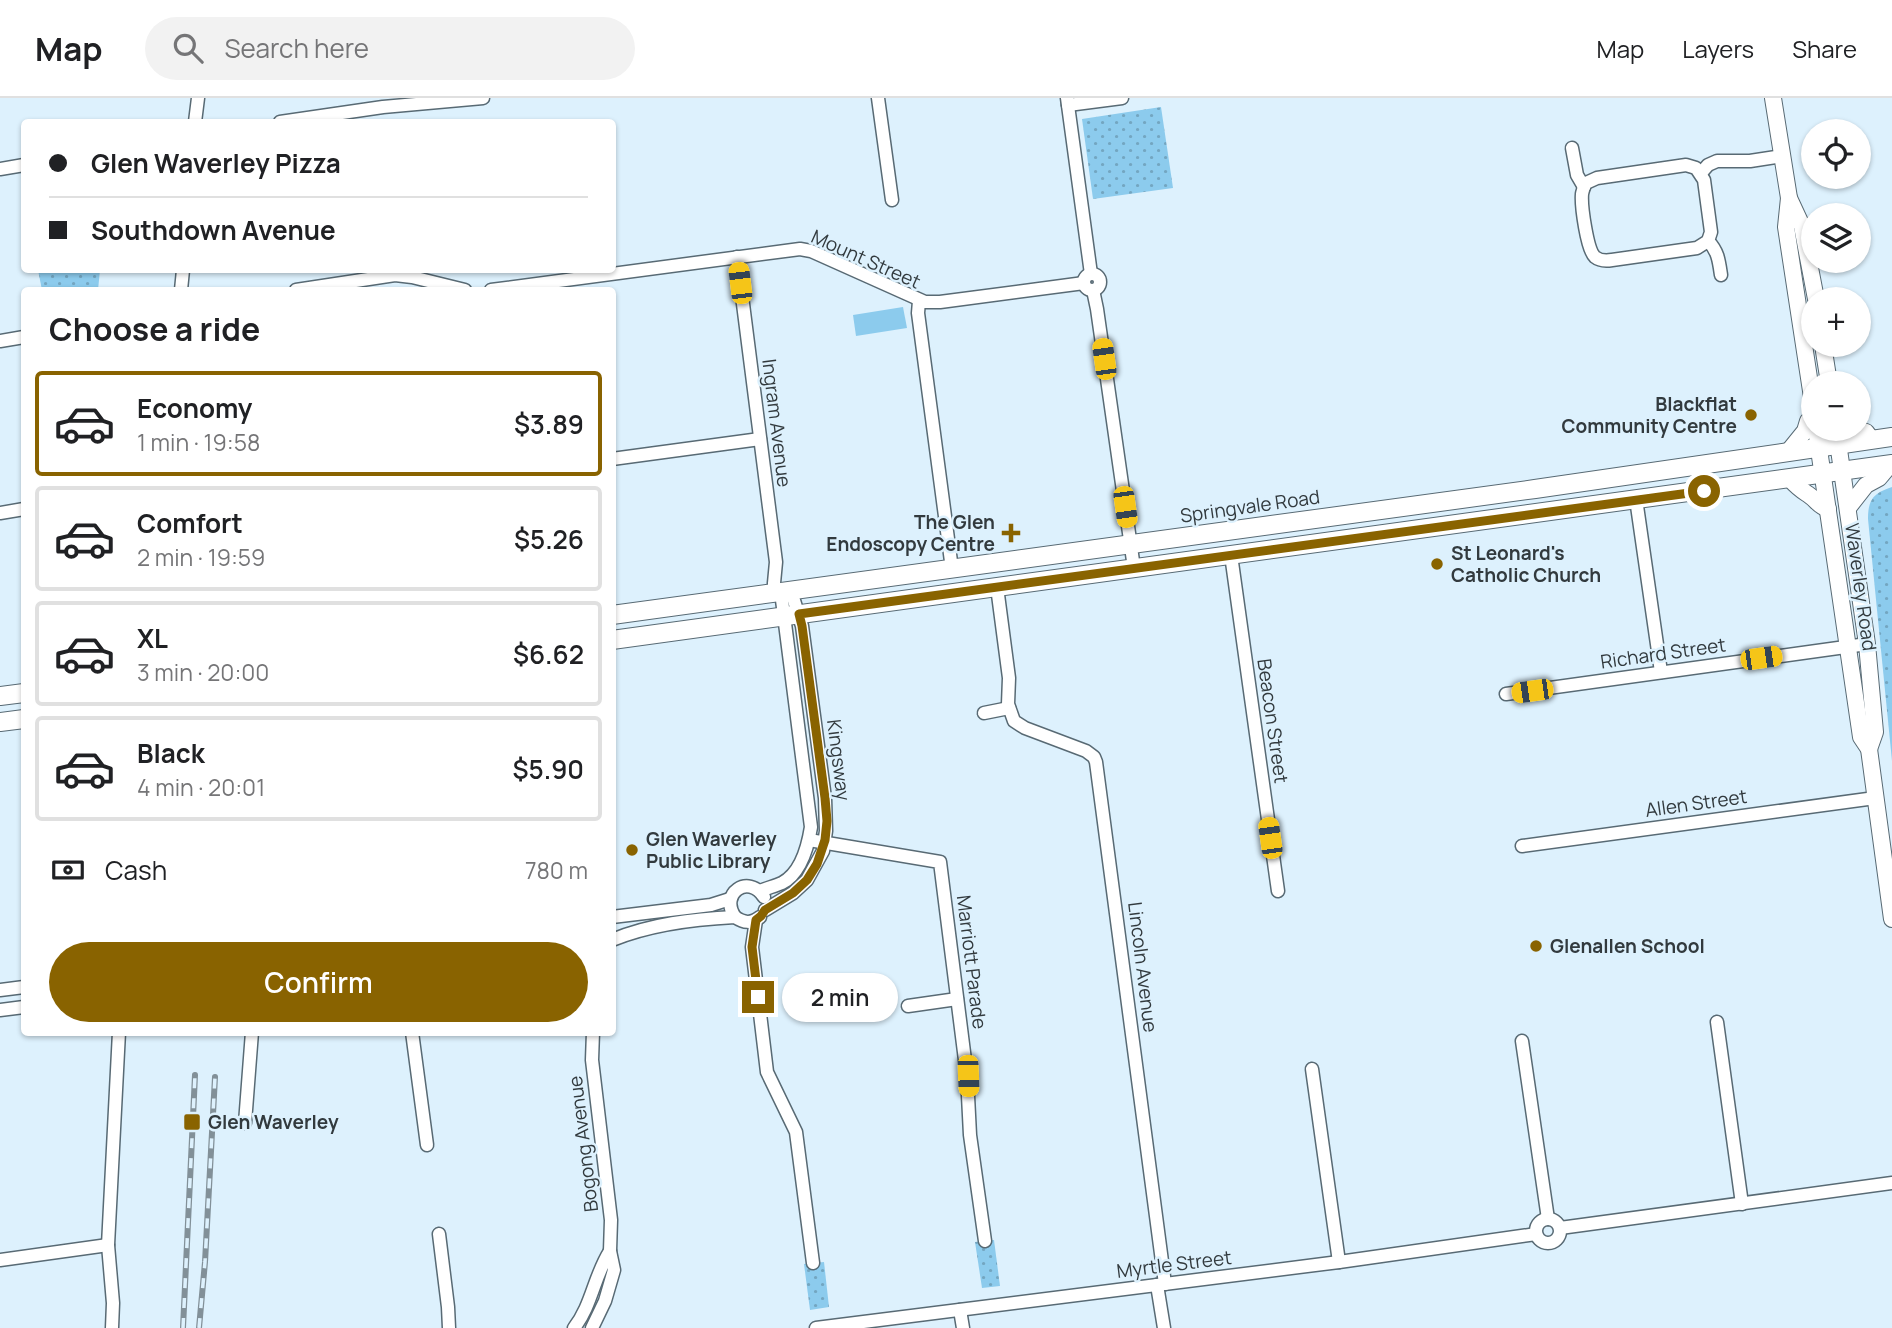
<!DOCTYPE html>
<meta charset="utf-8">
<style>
body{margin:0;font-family:Manrope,sans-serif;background:#f2f2f2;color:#202124;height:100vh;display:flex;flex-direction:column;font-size:26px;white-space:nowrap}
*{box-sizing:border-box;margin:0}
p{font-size:23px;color:#757577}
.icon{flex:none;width:38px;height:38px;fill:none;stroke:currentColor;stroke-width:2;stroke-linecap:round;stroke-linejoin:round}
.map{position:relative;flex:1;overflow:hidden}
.side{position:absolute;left:21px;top:189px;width:595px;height:749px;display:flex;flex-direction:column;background:#fff;border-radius:7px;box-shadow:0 2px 5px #0004}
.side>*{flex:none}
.guide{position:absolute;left:21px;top:21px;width:595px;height:154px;border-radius:7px;box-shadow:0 2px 5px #0004;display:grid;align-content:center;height:154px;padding:0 28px;background:#fff}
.fabs{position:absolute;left:1801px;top:21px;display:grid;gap:14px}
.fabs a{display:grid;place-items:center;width:70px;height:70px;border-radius:50%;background:#fff;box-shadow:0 2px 5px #0004;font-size:35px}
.end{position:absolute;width:32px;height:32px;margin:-16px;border:9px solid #896300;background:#fff;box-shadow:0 0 0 4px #fff}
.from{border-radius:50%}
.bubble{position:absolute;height:49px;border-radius:24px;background:#fff;box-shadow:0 2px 5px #0004;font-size:23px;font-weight:600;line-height:49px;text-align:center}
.car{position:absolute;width:21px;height:42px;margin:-21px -10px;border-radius:9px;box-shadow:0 0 5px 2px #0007;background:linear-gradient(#f5c518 24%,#345 0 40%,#f5c518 0 76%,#345 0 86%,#f5c518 0)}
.guide b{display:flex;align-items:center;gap:24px;height:66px;font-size:26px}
.guide b+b{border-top:2px solid #e0e0e0}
.guide i{width:18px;height:18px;background:#202124}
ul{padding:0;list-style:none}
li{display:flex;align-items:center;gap:21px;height:105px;margin:0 14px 10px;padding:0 14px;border:4px solid #e0e0e0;border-radius:7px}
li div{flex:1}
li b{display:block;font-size:26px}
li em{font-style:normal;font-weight:600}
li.active{border-color:#896300}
li>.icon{width:63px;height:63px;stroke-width:1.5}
h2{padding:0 28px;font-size:32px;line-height:84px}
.pay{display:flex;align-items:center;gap:18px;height:77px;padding:0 28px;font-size:26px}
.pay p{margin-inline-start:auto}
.cta{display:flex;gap:14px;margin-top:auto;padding:14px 28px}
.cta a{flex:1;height:80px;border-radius:42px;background:#896300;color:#fff;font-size:28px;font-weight:600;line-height:80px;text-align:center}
header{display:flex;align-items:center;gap:42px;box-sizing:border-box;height:98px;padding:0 35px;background:#fff;border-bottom:2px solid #e0e0e0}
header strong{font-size:33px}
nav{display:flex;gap:38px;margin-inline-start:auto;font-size:24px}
.search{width:490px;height:63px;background:#f2f2f2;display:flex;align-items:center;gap:18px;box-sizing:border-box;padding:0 24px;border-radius:38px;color:#757577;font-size:26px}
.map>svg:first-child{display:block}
.park{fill:url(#park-dots)}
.pitch{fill:#8ccbed}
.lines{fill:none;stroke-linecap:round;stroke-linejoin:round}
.minor-casing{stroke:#586a74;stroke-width:15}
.major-casing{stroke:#586a74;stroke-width:18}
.highway-casing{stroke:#586a74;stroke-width:20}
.minor{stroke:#fff;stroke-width:12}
.major{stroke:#fff;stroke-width:16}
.highway{stroke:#fff;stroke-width:18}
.rail-casing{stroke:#829098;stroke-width:6}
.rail{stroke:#ddf1fd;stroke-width:3.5;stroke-dasharray:10;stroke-linecap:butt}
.route{stroke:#896300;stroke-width:9}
.poi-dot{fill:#896300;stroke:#ddf1fd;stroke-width:2.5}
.labels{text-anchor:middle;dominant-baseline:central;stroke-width:5;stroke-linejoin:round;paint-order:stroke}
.street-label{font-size:19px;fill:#323a3e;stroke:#ddf1fd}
.poi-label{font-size:19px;font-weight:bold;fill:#323a3e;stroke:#ddf1fd;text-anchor:start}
</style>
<header>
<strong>Map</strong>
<div class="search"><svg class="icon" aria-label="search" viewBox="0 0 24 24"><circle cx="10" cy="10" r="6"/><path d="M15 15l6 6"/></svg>Search here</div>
<nav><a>Map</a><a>Layers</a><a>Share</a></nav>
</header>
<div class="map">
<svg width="1892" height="1230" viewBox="0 0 1892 1230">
<defs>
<pattern id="park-dots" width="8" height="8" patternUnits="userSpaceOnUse" patternTransform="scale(1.75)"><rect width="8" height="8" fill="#8ccbed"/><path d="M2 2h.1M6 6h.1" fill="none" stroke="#73a6c1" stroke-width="1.8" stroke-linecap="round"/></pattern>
</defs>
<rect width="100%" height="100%" fill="#ddf1fd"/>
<g class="park">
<path d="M1161 9 1173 90 1093 101 1082 21Z"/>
<path d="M38 172H100L98 192H42Z"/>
<path d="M1892 389V663L1868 421C1868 402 1873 395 1892 389Z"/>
<path d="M994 1142 1000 1188 982 1190 975 1144Z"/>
<path d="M824 1164 829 1209 810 1212 804 1166Z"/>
</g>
<path class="pitch" d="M903 209 907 230 856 238 853 217Z"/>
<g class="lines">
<g class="minor-casing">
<g id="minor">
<path d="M878 0 892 102"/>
<path d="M1067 0 1091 176"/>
<path d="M1068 7 1122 0"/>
<path d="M195 24 198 0"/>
<path d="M280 24 383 9 483 0"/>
<path d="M1572 50 1577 77 1584 89"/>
<path d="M1686 67 1696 70 1704 82 1711 134 1708 143 1697 150 1612 162C1606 163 1600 163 1595 159 1587 152 1581 108 1582 96 1583 91 1583 90 1586 85L1597 80Z"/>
<path d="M0 71 24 67"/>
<path d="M1701 75 1708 67 1717 63H1750L1782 58"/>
<path d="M1708 143C1718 153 1719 163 1721 177"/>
<path d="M737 159 776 464 774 485V495"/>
<circle cx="1092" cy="184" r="8"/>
<path d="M181 192 183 172"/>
<path d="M296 192 395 177 412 179 465 192"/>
<path d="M491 192 800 151 811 153 925 204H940L1084 185"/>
<path d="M1093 192 1097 211 1134 470"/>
<path d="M919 203 918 215 952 471"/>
<path d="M0 243 24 239"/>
<path d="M612 361 760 341"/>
<path d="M1636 401 1661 574"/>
<path d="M0 415 24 411"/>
<path d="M1231 457 1278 793"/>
<path d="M997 489 1009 580 1008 606 1014 623 1025 630 1086 653 1094 659 1096 664 1165 1186"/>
<path d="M1506 596 1867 546"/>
<path d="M984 615 1009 610"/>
<path d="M809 742 940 764 967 978 970 1037 985 1143"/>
<path d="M1522 748 1875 700"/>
<path d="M760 793C767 790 775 788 782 785 801 775 808 748 811 729L781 494"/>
<path d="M765 812 793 795 807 782 823 753 826 733 825 700 802 528 791 493"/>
<path d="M612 819 711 807 730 801"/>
<path d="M735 819C719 796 748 775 764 799"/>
<path d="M756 822 752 849 767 974 796 1034 813 1165"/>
<path d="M612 842C651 826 693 821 735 819 744 825 751 826 760 819"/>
<path d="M0 892 24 889"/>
<path d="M908 908 957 901"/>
<path d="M0 912 24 909"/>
<path d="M1717 924 1742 1106"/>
<path d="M412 934 427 1047"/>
<path d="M1522 943 1548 1121"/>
<path d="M1312 971 1339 1164"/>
<path d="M245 1025 252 934"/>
<circle cx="1548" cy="1133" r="12"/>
<path d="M1560 1130 1892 1085"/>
<path d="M439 1136 448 1209 449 1230"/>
<path d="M0 1162 108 1147"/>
<path d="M1157 1187 1164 1230"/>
<path d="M960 1212 963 1230"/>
<path d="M112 1230 113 1205 108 1147 119 934"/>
<path d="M574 1230C592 1207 594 1178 610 1153"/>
<path d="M592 1230 605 1203 614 1172 610 1153 611 1122 592 962 593 934"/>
<path d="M816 1230 1339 1164 1536 1136"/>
</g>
</g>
<g class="major-casing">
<g id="major">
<path d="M1773 0 1789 100 1802 128 1816 201"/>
<path d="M1789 100 1786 129 1813 306"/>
<path d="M1823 247 1829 285"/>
<path d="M1816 331 1861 639 1869 651 1892 821"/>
<path d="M1836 331 1867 546 1875 634 1869 651"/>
<path d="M1856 331 1866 334 1872 342"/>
<path d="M1788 354 1805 333 1808 323 1813 319"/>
<path d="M1791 382C1798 390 1800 391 1809 397 1818 403 1817 407 1828 411"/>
<path d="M1848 410 1866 387 1879 380 1890 367"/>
</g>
</g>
<g class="highway-casing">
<g id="highway">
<path d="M612 517 1535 391 1892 339"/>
<path d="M612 542 1892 366"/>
<path d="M0 598 24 595"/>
<path d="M0 624 24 621"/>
</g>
</g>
<use href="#minor" class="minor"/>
<use href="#major" class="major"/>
<use href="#highway" class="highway"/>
<g class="rail-casing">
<g id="rail">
<path d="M183 1230 195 977"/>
<path d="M199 1230 205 1164 215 979"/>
</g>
</g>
<use href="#rail" class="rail"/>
</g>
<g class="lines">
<path class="route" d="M758 899 752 849 756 822 761 818 765 812 793 795 807 782 817 766 825 742 827 723 825 700 802 528 799 516 1704 393"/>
</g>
<g class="poi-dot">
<circle cx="1751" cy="317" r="7"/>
<path d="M1007.5 424.5h7v7h7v7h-7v7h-7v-7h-7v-7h7z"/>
<circle cx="1437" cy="466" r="7"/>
<circle cx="632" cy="752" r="7"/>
<circle cx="1536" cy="848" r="7"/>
<rect x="183" y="1015" width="18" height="18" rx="3.5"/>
</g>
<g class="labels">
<g class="street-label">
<text transform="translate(866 161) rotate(24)">Mount Street</text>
<text transform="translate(777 325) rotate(83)">Ingram Avenue</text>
<text transform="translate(1250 408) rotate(-8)">Springvale Road</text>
<text transform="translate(1861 489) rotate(82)">Waverley Road</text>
<text transform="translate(1663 555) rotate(-8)">Richard Street</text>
<text transform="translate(1273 623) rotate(82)">Beacon Street</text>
<text transform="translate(839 662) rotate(83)">Kingsway</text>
<text transform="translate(1696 705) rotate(-8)">Allen Street</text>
<text transform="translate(972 864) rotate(83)">Marriott Parade</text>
<text transform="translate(1143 869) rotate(83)">Lincoln Avenue</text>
<text transform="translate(583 1046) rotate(-97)">Bogong Avenue</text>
<text transform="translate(1174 1166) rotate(-7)">Myrtle Street</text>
</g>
<g class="poi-label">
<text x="1737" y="306" text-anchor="end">Blackflat<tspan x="1737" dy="22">Community Centre</tspan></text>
<text x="995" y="424" text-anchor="end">The Glen<tspan x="995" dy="22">Endoscopy Centre</tspan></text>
<text x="1451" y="455">St Leonard's<tspan x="1451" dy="22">Catholic Church</tspan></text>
<text x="646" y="741">Glen Waverley<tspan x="646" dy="22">Public Library</tspan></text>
<text x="1550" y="848">Glenallen School</text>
<text x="208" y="1024">Glen Waverley</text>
</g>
</g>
</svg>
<div class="fabs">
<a><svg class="icon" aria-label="locate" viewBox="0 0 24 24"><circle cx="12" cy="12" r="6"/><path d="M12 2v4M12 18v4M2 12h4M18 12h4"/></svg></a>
<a><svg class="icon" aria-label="layers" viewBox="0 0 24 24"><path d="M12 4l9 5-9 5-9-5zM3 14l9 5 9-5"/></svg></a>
<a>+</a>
<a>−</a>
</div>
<i class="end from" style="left:1704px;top:393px"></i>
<i class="end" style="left:758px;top:899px"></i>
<div class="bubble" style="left:782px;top:875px;width:116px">2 min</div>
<i class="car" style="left:740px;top:185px;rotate:353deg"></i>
<i class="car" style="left:1104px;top:261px;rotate:352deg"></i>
<i class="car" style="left:1125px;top:409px;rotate:172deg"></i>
<i class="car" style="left:1761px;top:560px;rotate:82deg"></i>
<i class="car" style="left:1532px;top:593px;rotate:262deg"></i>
<i class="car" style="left:1270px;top:740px;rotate:352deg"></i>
<i class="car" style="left:968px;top:978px;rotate:178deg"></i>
<div class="guide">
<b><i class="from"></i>Glen Waverley Pizza</b>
<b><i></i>Southdown Avenue</b>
</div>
<section class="side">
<h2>Choose a ride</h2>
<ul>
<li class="active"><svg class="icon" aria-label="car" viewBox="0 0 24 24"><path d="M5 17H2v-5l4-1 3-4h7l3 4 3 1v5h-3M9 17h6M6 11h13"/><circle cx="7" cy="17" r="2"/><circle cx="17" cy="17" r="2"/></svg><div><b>Economy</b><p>1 min · 19:58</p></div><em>$3.89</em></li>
<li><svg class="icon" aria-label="car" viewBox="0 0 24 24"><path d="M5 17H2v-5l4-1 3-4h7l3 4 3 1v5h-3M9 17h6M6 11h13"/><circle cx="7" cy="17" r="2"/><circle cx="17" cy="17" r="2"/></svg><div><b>Comfort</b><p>2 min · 19:59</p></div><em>$5.26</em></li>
<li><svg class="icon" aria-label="car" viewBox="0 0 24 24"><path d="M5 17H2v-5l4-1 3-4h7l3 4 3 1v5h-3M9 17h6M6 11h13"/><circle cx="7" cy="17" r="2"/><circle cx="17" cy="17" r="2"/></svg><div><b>XL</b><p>3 min · 20:00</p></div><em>$6.62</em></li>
<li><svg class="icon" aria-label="car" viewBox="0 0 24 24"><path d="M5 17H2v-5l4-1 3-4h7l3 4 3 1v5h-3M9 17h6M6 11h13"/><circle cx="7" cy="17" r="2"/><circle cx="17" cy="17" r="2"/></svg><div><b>Black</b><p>4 min · 20:01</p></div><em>$5.90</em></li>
</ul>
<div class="pay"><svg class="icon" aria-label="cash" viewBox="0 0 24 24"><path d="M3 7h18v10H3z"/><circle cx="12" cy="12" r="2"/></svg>Cash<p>780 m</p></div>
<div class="cta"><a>Confirm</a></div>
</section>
</div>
